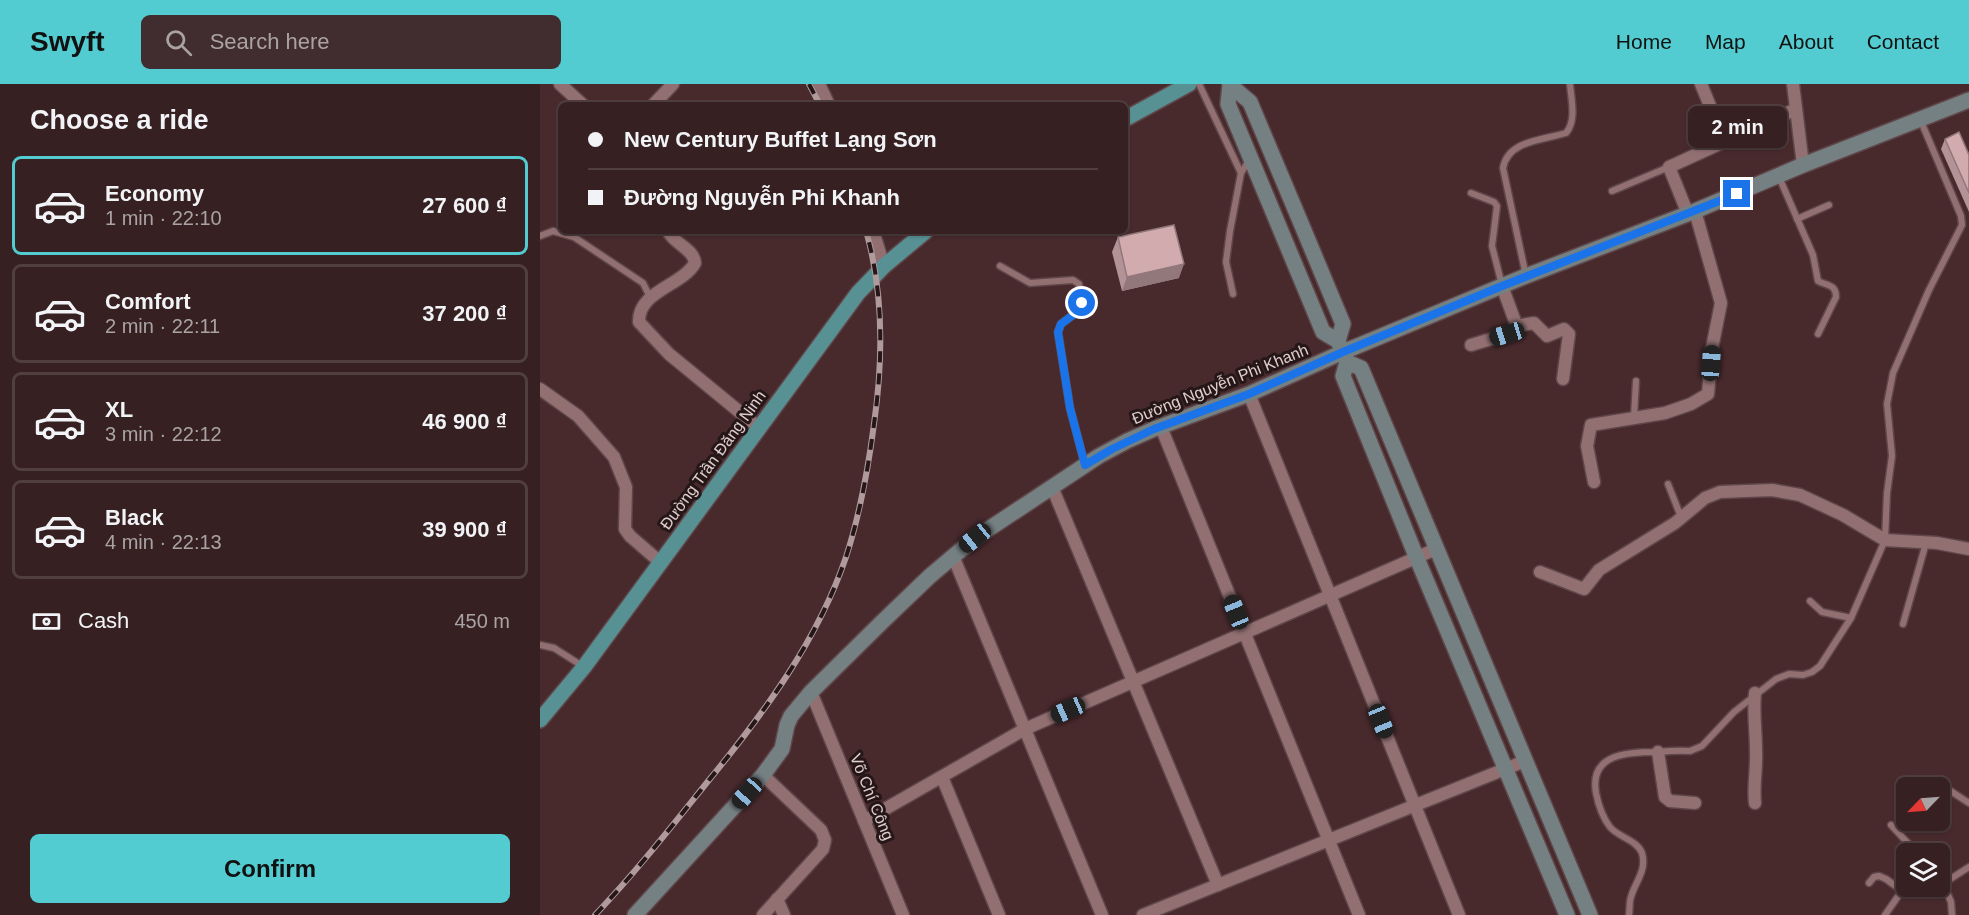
<!DOCTYPE html>
<meta charset="utf-8">
<style>
body{margin:0;font-family:Arial,sans-serif;background:#412d2f;color:#f1f3f6;height:100vh;display:flex;flex-direction:column;font-size:22px;white-space:nowrap}
*{box-sizing:border-box;margin:0}
p{font-size:20px;color:#aaa3a5}
.icon{flex:none;width:33px;height:33px;fill:none;stroke:currentColor;stroke-width:2;stroke-linecap:round;stroke-linejoin:round}
.map{position:relative;flex:1;overflow:hidden}
.sheet{display:flex;flex-direction:column;background:#362022;width:540px}
.sheet>*{flex:none}
.banner{position:absolute;left:18px;top:18px;width:570px;height:132px;border-radius:9px;box-shadow:0 2px 4px #0004,0 0 0 2px #503e40;display:grid;align-content:center;height:132px;padding:0 30px;background:#362022}
.needle{width:39px;rotate:245deg}
.tools{position:absolute;left:1356px;top:693px;display:grid;gap:12px}
.tools a{display:grid;place-items:center;width:54px;height:54px;border-radius:9px;background:#362022;box-shadow:0 2px 4px #0004,0 0 0 2px #503e40;font-size:30px}
.end{position:absolute;width:27px;height:27px;margin:-14px;border:8px solid #1a73e8;background:#fff;box-shadow:0 0 0 3px #fff}
.from{border-radius:50%}
.bubble{position:absolute;height:42px;border-radius:9px;background:#362022;box-shadow:0 2px 4px #0004,0 0 0 2px #503e40;font-size:20px;font-weight:600;line-height:42px;text-align:center}
.car{position:absolute;width:18px;height:36px;margin:-18px -9px;border-radius:8px;box-shadow:0 0 4px 2px #0007;background:linear-gradient(#222 24%,#8ab4d8 0 40%,#222 0 76%,#8ab4d8 0 86%,#222 0)}
.banner b{display:flex;align-items:center;gap:21px;height:57px;font-size:22px}
.banner b+b{border-top:2px solid #503e40}
.banner i{width:15px;height:15px;background:#f1f3f6}
ul{padding:0;list-style:none}
li{display:flex;align-items:center;gap:18px;height:99px;margin:0 12px 9px;padding:0 18px;border:3px solid #503e40;border-radius:9px}
li div{flex:1}
li b{display:block;font-size:22px}
li em{font-style:normal;font-weight:600}
li.selected{border-color:#52ccd0}
li>.icon{width:54px;height:54px;stroke-width:1.5}
h2{padding:0 30px;font-size:27px;line-height:72px}
.pay{display:flex;align-items:center;gap:15px;height:66px;padding:0 30px;font-size:22px}
.pay p{margin-inline-start:auto}
.button{display:flex;gap:12px;margin-top:auto;padding:12px 30px}
.button a{flex:1;height:69px;border-radius:9px;background:#52ccd0;color:#111;font-size:24px;font-weight:600;line-height:69px;text-align:center}
header{display:flex;align-items:center;gap:36px;box-sizing:border-box;height:84px;padding:0 30px;background:#52ccd0;color:#111}
header strong{font-size:28px}
nav{display:flex;gap:33px;margin-inline-start:auto;font-size:21px}
.search{width:420px;height:54px;background:#412d2f;display:flex;align-items:center;gap:15px;box-sizing:border-box;padding:0 21px;border-radius:9px;color:#aaa3a5;font-size:22px}
main{display:flex;flex:1;min-height:0}
.map>svg:first-child{display:block}
.lines{fill:none;stroke-linecap:round;stroke-linejoin:round}
.lane-casing{stroke:#5f4649;stroke-width:9}
.street-casing{stroke:#5f4649;stroke-width:15}
.secondary-casing{stroke:#5f4649;stroke-width:18}
.primary-casing{stroke:#5f4649;stroke-width:18}
.lane{stroke:#927072;stroke-width:6}
.street{stroke:#927072;stroke-width:12}
.secondary{stroke:#758083;stroke-width:15}
.primary{stroke:#589194;stroke-width:15}
.rail-casing{stroke:#b09a9b;stroke-width:6}
.rail{stroke:#251718;stroke-width:4;stroke-dasharray:11;stroke-linecap:butt}
.wall{fill:#b49396}
.shaded-wall{fill:#92787a}
.building{fill:#d1abae;stroke:#92787a;stroke-width:1.5}
.route{stroke:#1a73e8;stroke-width:8}
.labels{text-anchor:middle;dominant-baseline:central;stroke-width:6;stroke-linejoin:round;paint-order:stroke}
.street-label{font-size:16px;fill:#e0cdce;stroke:#251718}
</style>
<header>
<strong>Swyft</strong>
<div class="search"><svg class="icon" aria-label="search" viewBox="0 0 24 24"><circle cx="10" cy="10" r="6"/><path d="M15 15l6 6"/></svg>Search here</div>
<nav><a>Home</a><a>Map</a><a>About</a><a>Contact</a></nav>
</header>
<main>
<section class="sheet">
<h2>Choose a ride</h2>
<ul>
<li class="selected"><svg class="icon" aria-label="car" viewBox="0 0 24 24"><path d="M5 17H2v-5l4-1 3-4h7l3 4 3 1v5h-3M9 17h6M6 11h13"/><circle cx="7" cy="17" r="2"/><circle cx="17" cy="17" r="2"/></svg><div><b>Economy</b><p>1 min · 22:10</p></div><em>27 600 ₫</em></li>
<li><svg class="icon" aria-label="car" viewBox="0 0 24 24"><path d="M5 17H2v-5l4-1 3-4h7l3 4 3 1v5h-3M9 17h6M6 11h13"/><circle cx="7" cy="17" r="2"/><circle cx="17" cy="17" r="2"/></svg><div><b>Comfort</b><p>2 min · 22:11</p></div><em>37 200 ₫</em></li>
<li><svg class="icon" aria-label="car" viewBox="0 0 24 24"><path d="M5 17H2v-5l4-1 3-4h7l3 4 3 1v5h-3M9 17h6M6 11h13"/><circle cx="7" cy="17" r="2"/><circle cx="17" cy="17" r="2"/></svg><div><b>XL</b><p>3 min · 22:12</p></div><em>46 900 ₫</em></li>
<li><svg class="icon" aria-label="car" viewBox="0 0 24 24"><path d="M5 17H2v-5l4-1 3-4h7l3 4 3 1v5h-3M9 17h6M6 11h13"/><circle cx="7" cy="17" r="2"/><circle cx="17" cy="17" r="2"/></svg><div><b>Black</b><p>4 min · 22:13</p></div><em>39 900 ₫</em></li>
</ul>
<div class="pay"><svg class="icon" aria-label="cash" viewBox="0 0 24 24"><path d="M3 7h18v10H3z"/><circle cx="12" cy="12" r="2"/></svg>Cash<p>450 m</p></div>
<div class="button"><a>Confirm</a></div>
</section>
<div class="map">
<svg width="1429" height="831" viewBox="0 0 1429 831">
<rect width="100%" height="100%" fill="#482a2d"/>
<g class="lines">
<g class="lane-casing">
<g id="lane">
<path d="M659 0 701 89"/>
<path d="M1239 93 1273 171 1278 197C1287 202 1296 200 1296 213L1278 250"/>
<path d="M1072 107 1129 83"/>
<path d="M931 109 954 118 957 122 952 162 962 201"/>
<path d="M1257 135 1289 121"/>
<path d="M0 152 13 147 34 153 103 199 110 213"/>
<path d="M460 182 490 199 533 196 539 200 542 219 541 225 521 240 518 248 530 324 545 381"/>
<path d="M986 192 963 84C968 56 1004 56 1026 49 1037 36 1031 15 1030 0"/>
<path d="M693 210 686 178 690 147 701 89 710 75"/>
<path d="M1094 333 1096 297"/>
<path d="M1128 400 1141 433"/>
<path d="M1270 517 1282 528 1311 534"/>
<path d="M1363 540 1386 459"/>
<path d="M0 561 14 564 44 583"/>
<path d="M1400 707 1406 704 1429 719"/>
<path d="M1351 741 1378 770"/>
<path d="M1400 792 1411 818 1412 831"/>
<path d="M1329 799 1334 793 1339 792 1346 795 1361 806"/>
<path d="M1404 799 1429 783"/>
<path d="M1089 831C1090 825 1089 818 1091 813 1095 798 1107 787 1102 769 1097 756 1078 753 1070 743 1063 734 1058 719 1056 709 1049 669 1089 668 1117 668 1128 667 1139 666 1150 667L1162 662 1194 628 1236 595 1249 590 1263 591 1272 588 1280 582 1311 534 1345 456 1347 409 1352 372 1347 320 1353 289 1389 206 1422 141 1421 132 1380 35"/>
<path d="M1345 831 1366 801"/>
</g>
</g>
<g class="street-casing">
<g id="street">
<path d="M20 0 43 21"/>
<path d="M279 0 289 21"/>
<path d="M1161 0 1184 56"/>
<path d="M1253 0 1263 81"/>
<path d="M113 21 133 0"/>
<path d="M1148 130 1129 83 1256 25"/>
<path d="M128 147C134 160 154 165 155 179 142 202 98 207 99 238L129 270 218 343"/>
<path d="M333 147 344 182"/>
<path d="M976 242 994 239 1007 252 1024 245 1029 250 1023 295"/>
<path d="M931 261 971 249 975 246 976 240 962 202"/>
<path d="M0 305 38 332 74 373 86 403 85 445 90 452 120 478"/>
<path d="M709 310 919 831"/>
<path d="M621 343 819 831"/>
<path d="M1054 398 1047 362 1051 341 1125 329 1151 320 1168 310 1172 264 1181 219 1155 127"/>
<path d="M512 403 678 801"/>
<path d="M413 472 562 831"/>
<path d="M1000 488 1044 505 1059 486 1067 481 1135 439 1165 414 1180 408 1232 406 1260 411 1303 431 1345 456 1397 459 1429 465"/>
<path d="M271 608 363 831"/>
<path d="M1118 668 1125 713 1130 717 1155 719"/>
<path d="M402 693 459 831"/>
<path d="M1215 719C1213 701 1217 684 1216 667 1216 647 1213 629 1215 609"/>
<path d="M324 737 485 645 896 465"/>
<path d="M237 815 244 831"/>
<path d="M223 831 283 765 285 756 281 746 223 691"/>
<path d="M603 831 985 677"/>
</g>
</g>
<g class="secondary-casing">
<g id="secondary">
<path d="M690 0 688 20 783 248 798 257 807 278 803 292 876 472 1027 831"/>
<path d="M690 1 710 18 763 144 803 240 798 257"/>
<path d="M807 278 821 284 1050 831"/>
<path d="M95 831 223 691 242 665 247 641 251 632 271 608 342 538 390 492 435 454 559 372 587 357 614 345 709 310 803 268 986 192 1155 127 1263 81 1429 16"/>
</g>
</g>
<g class="primary-casing">
<g id="primary">
<path d="M585 35 649 0"/>
<path d="M0 636 44 583 318 209 344 182 386 147"/>
</g>
</g>
<use href="#lane" class="lane"/>
<use href="#street" class="street"/>
<use href="#secondary" class="secondary"/>
<use href="#primary" class="primary"/>
<g class="rail-casing">
<g id="rail">
<path d="M269 0 280 21"/>
<path d="M55 831C96 788 132 742 169 696 224 629 278 556 306 473 320 430 328 386 334 340 343 277 344 209 326 147"/>
</g>
</g>
<use href="#rail" class="rail"/>
</g>
<g class="wall">
<path d="M1405 55 1429 71V128L1401 65Z"/>
<path d="M578 153 639 194 582 207 572 168Z"/>
</g>
<path class="shaded-wall" d="M644 180 639 194 582 207 587 193Z"/>
<g class="building">
<path d="M1419 48 1429 71V109L1405 55Z"/>
<path d="M634 141 644 180 587 193 578 153Z"/>
</g>
<g class="lines">
<path class="route" d="M542 219 541 225 521 240 518 248 530 324 545 381 572 365 614 345 709 310 803 268 962 202 1197 110"/>
</g>
<g class="labels">
<g class="street-label">
<text transform="translate(680 300) rotate(-22)">Đường Nguyễn Phi Khanh</text>
<text transform="translate(173 376) rotate(-54)">Đường Trần Đăng Ninh</text>
<text transform="translate(332 713) rotate(68)">Võ Chí Công</text>
</g>
</g>
</svg>
<div class="tools">
<a><svg class="needle" viewBox="-14 -14 28 28"><path d="M0-13l5 13h-10z" fill="#e53935"/><path d="M0 13l5-13h-10z" fill="#aaa3a5"/></svg></a>
<a><svg class="icon" aria-label="layers" viewBox="0 0 24 24"><path d="M12 4l9 5-9 5-9-5zM3 14l9 5 9-5"/></svg></a>
</div>
<i class="end from" style="left:542px;top:219px"></i>
<i class="end" style="left:1197px;top:110px"></i>
<div class="bubble" style="left:1148px;top:22px;width:99px">2 min</div>
<i class="car" style="left:967px;top:250px;rotate:253deg"></i>
<i class="car" style="left:1171px;top:279px;rotate:4deg"></i>
<i class="car" style="left:435px;top:454px;rotate:231deg"></i>
<i class="car" style="left:696px;top:528px;rotate:338deg"></i>
<i class="car" style="left:528px;top:626px;rotate:246deg"></i>
<i class="car" style="left:841px;top:637px;rotate:158deg"></i>
<i class="car" style="left:207px;top:709px;rotate:222deg"></i>
<div class="banner">
<b><i class="from"></i>New Century Buffet Lạng Sơn</b>
<b><i></i>Đường Nguyễn Phi Khanh</b>
</div>
</div>
</main>
